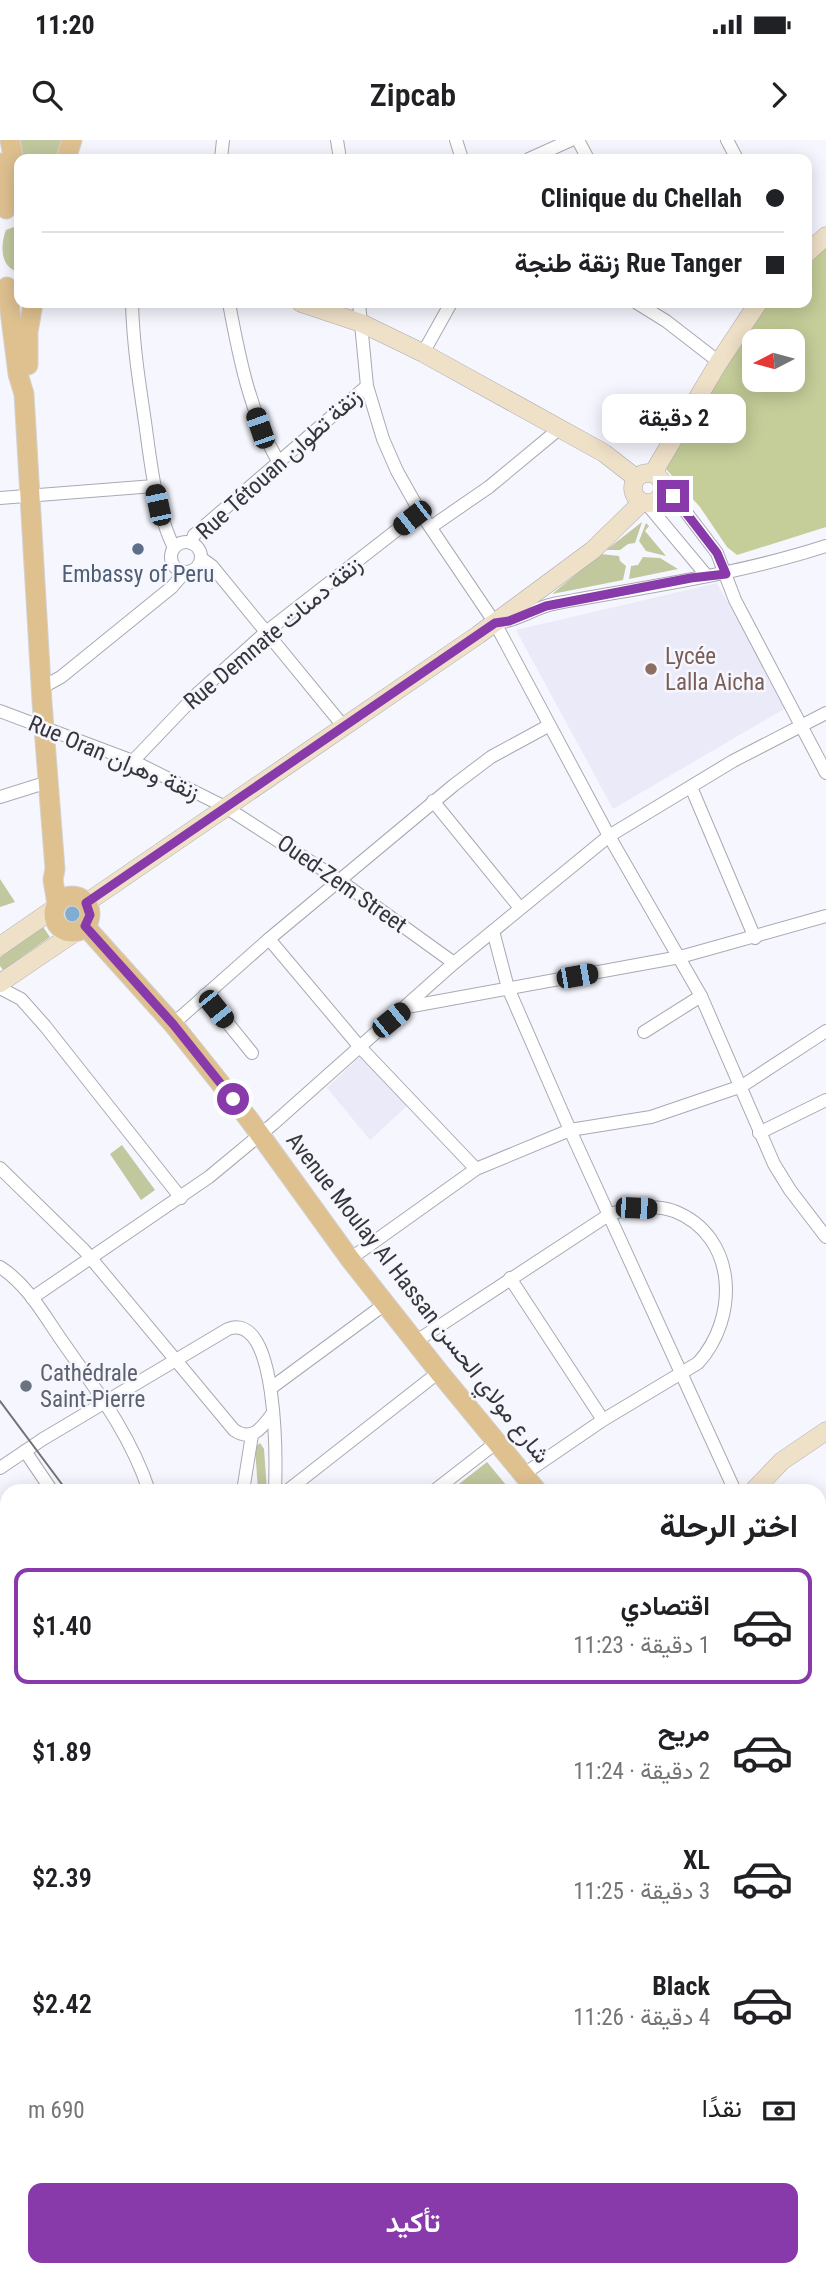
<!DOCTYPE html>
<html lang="ar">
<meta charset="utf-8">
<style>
body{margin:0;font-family:"Roboto Condensed",Vazirmatn,sans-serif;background:#f6f6f6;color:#202124;direction:rtl;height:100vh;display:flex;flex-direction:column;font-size:26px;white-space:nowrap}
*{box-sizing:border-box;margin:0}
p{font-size:23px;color:#757577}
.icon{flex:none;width:38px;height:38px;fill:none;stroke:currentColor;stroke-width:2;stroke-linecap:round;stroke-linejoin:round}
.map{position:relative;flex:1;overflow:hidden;direction:ltr}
.sheet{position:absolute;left:0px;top:1344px;width:826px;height:793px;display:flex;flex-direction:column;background:#fff;border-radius:21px 21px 0 0;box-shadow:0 4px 18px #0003;direction:rtl}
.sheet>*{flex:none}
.guide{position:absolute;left:14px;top:14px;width:798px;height:154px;border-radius:14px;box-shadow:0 4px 18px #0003;direction:rtl;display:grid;align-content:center;height:154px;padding:0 28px;background:#fff}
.needle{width:46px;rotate:264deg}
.fabs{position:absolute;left:742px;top:189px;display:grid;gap:14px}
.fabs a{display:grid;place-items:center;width:63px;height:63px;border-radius:14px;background:#fff;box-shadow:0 4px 18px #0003;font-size:35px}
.end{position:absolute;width:32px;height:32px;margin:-16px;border:9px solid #883aab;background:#fff;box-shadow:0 0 0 4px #fff}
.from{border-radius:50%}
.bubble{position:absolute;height:49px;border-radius:14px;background:#fff;box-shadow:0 4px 18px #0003;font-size:23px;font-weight:600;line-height:49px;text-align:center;direction:rtl}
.car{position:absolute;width:21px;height:42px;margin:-21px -10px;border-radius:9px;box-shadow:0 0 5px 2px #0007;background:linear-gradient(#222 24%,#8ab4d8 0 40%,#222 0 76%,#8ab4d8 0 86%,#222 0)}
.guide b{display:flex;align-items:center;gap:24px;height:66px;font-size:26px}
.guide b+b{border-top:2px solid #e0e0e0}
.guide i{width:18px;height:18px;background:#202124}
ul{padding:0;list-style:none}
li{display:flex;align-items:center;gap:21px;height:116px;margin:0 14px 10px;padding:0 14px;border:4px solid transparent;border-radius:14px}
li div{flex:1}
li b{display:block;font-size:26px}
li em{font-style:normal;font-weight:600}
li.current{border-color:#883aab}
li>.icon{width:63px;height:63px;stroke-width:1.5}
h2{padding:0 28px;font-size:32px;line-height:84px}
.pay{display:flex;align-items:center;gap:18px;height:77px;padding:0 28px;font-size:26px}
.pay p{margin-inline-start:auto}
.cta{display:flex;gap:14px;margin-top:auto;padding:14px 28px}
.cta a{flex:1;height:80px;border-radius:14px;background:#883aab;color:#fff;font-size:28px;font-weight:600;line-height:80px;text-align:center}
.status{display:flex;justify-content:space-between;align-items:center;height:49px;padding:0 35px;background:#fff;direction:ltr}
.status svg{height:19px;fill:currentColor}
header{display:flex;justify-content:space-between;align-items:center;height:91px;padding:0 28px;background:#fff;font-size:32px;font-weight:600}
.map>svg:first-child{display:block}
.built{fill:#ebeaf9}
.green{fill:#c1c89e}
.forest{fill:#c5cd99;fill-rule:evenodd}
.water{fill:#81add0}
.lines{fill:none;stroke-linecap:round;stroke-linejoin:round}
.street-casing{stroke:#a9a9b3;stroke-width:14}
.secondary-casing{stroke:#a9a9b3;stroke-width:19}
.primary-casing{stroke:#d3d3d4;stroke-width:21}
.street{stroke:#fff;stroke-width:12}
.secondary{stroke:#efe0c8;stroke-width:18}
.primary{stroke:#dfc190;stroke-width:19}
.tram{stroke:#717176;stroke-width:2}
.rail-casing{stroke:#717176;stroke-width:6}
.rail{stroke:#f6f6fe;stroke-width:3.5;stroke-dasharray:10;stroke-linecap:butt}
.route{stroke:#883aab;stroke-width:9}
.service-dot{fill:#5c6f8a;stroke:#f6f6fe;stroke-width:2.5}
.education-dot{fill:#8d6e63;stroke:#f6f6fe;stroke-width:2.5}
.worship-dot{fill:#6b7280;stroke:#f6f6fe;stroke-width:2.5}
.labels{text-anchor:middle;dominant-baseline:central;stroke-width:5;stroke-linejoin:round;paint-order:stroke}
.street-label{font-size:23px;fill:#36363a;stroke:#f6f6fe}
.service-label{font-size:23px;fill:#4e5e75;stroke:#f6f6fe}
.education-label{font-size:23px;fill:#785e54;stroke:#f6f6fe;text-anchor:start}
.worship-label{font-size:23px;fill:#5b616d;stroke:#f6f6fe;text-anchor:start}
</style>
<div class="status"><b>11:20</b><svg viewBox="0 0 49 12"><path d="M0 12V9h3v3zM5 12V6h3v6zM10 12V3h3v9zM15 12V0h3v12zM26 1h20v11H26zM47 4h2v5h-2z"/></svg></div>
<header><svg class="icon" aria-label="forward" viewBox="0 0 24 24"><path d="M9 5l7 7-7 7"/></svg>Zipcab<svg class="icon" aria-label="search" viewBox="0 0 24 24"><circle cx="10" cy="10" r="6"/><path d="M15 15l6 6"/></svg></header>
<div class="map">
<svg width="826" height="2136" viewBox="0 0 826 2136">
<rect width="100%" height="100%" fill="#f6f6fe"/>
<g class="built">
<path d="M717 443 786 568 613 669 516 490Z"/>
<path d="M362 915 408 965 370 1000 327 948Z"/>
</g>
<g class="green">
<path d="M15 0H67L59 19H19Z"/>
<path d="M19 85V132C0 128 0 105 6 90Z"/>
<path d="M642 382 635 403 628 404 620 410H606Z"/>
<path d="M646 383 649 386 645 391 666 416 646 411 639 401Z"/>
<path d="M601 414 619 416 620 421 626 426 623 440 552 454Z"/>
<path d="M643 417 660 418 678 429 629 439 631 426 638 425Z"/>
<path d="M0 739 15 762 0 767Z"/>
<path d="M43 787 50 797 3 830 0 826V817Z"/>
<path d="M122 1005 155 1050 141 1060 110 1014Z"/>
<path d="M260 1303 264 1309 267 1351H258L255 1307Z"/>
<path d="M487 1322 511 1351H499L494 1346 487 1351H464L459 1344Z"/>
<path d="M826 1565V1593L820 1594 819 1567Z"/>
<path d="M819 1638 826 1657V1699L819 1687Z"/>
<path d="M826 2117V2136H773L790 2130H805L806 2132 819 2130V2119Z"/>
</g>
<path class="forest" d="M826 103V387L737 415 727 407 700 367 666 329 680 299 763 163H807V121ZM754 201H793V240H754Z"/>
<circle class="water" cx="73" cy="774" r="8"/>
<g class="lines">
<g class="street-casing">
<g id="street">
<path d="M337 0 340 19"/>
<path d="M456 0 462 19"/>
<path d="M578 0 588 19"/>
<path d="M727 0 737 19"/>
<path d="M221 19 223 0"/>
<path d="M529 19 571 0"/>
<path d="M132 163C133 203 139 242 145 282 151 325 155 368 174 408"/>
<path d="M229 163C239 217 250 273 278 321"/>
<path d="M359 163 367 246 383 299 397 331 420 372 495 483 609 696 701 856 774 1024 790 1050 826 1097"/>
<path d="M637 163 666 181 719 222"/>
<path d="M423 213 451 163"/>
<path d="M663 342 717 413 735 460 826 633"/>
<path d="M0 358 154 346"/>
<path d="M646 363 707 436"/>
<path d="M431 387 489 347 559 289"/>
<circle cx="186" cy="417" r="15"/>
<path d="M191 403 194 395 367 246"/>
<path d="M201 418 212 426 344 587"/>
<path d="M502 482C520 479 535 468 553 464 644 447 737 435 826 406"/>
<path d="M41 548 61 537 172 447 184 433"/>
<path d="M0 571 133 621 227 668 339 740 454 823"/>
<path d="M133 621 197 554 266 492 420 372"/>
<path d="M691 647 755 798"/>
<path d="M0 657 48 642"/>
<path d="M433 661 520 768"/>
<path d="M493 791 508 848 570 990 735 1351"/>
<path d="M269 799 359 906 476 1029"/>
<path d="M0 848 21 859 45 886 181 1058"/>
<path d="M205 855 252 913"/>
<path d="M407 867 680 817 826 776"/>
<path d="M173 884 269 799 454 645 491 617 548 586"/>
<path d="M644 892 701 856"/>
<path d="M759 993 826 960"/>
<path d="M0 1028 84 1110 234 1290C253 1303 263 1286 273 1273"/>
<path d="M350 1119 476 1029 570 990 651 977 742 946 826 891"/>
<path d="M0 1127C27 1144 44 1175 62 1201 95 1248 131 1295 149 1351"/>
<path d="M510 1138 603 1280"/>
<path d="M32 1158 209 1037 273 984 454 823 609 696 733 621 826 573"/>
<path d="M415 1202 610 1074C630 1068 654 1064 674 1071 738 1096 739 1178 698 1223L603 1280 524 1334"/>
<path d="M271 1248 385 1164"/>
<path d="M25 1311 52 1351"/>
<path d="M0 1328 43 1299 228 1189C279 1170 276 1324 275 1351"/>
<path d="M243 1351 252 1295"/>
<path d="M287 1351 439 1232"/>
<path d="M434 1351 497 1302"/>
<path d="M0 1480 7 1475"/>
<path d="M0 1551 7 1563"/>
<path d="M819 1725 826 1724"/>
<path d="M0 1766 7 1779"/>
<path d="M0 1811 7 1807"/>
<path d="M0 1846 7 1859"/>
<path d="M819 2075 826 2071"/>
<path d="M0 2116 7 2118"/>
<path d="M571 2130 575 2136"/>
<path d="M614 2136 624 2130"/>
</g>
</g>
<g class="secondary-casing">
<g id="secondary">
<path d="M807 113 826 96"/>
<path d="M301 163 361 183 423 213 604 313 636 338"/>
<circle cx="648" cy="348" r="15"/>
<path d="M653 333 719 222 758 163"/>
<path d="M86 763 478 495 593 410 642 362"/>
<path d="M0 806 55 768"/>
<path d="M0 843 77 791"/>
<path d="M753 1351 782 1321 826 1291"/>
<path d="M819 1511 826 1507"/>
<path d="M0 1670 7 1668"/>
<path d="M0 1693 7 1694"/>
<path d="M0 1927 7 1923"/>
<path d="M819 1975 826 1978"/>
<path d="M0 1984 7 1980"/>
</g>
</g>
<g class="primary-casing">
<g id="primary">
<path d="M10 0 18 46V65"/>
<path d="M66 19 72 0"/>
<path d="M0 23 6 69"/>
<path d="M7 147 18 234 24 254 42 562 55 729 53 740 57 764"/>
<path d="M28 225V192L33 163"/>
<circle cx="72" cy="774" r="18"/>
<path d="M85 786 173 884 248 978 350 1119 439 1232 537 1351"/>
<path d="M819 1736 826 1751"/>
</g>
</g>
<use href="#street" class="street"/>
<use href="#secondary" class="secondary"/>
<use href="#primary" class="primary"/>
<g class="tram">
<path d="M0 1261 67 1351"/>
<path d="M559 2130 563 2136"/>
</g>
<g class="rail-casing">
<g id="rail">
<path d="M496 2130 501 2136"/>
<path d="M529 2130 533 2136"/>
</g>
</g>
<use href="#rail" class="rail"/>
</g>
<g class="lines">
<path class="route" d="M233 959 173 884 85 786 90 775 86 763 495 483 509 481 546 466 691 438 726 434 717 413 673 356"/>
</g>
<circle class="service-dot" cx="138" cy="409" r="7"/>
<circle class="education-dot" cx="651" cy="529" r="7"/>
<circle class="worship-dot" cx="26" cy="1246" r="7"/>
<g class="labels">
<g class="street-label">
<text transform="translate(279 324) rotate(-42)">Rue Tétouan زنقة تطوان</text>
<text transform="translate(273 493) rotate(-40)">Rue Demnate زنقة دمنات</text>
<text transform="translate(114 618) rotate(23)">Rue Oran زنقة وهران</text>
<text transform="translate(342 744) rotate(35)">Oued-Zem Street</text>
<text transform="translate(418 1158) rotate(52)">Avenue Moulay Al Hassan شارع مولاي الحسن</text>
</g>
<g class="service-label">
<text x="138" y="434">Embassy of Peru</text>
</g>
<g class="education-label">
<text x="665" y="516">Lycée<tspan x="665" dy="26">Lalla Aicha</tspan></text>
</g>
<g class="worship-label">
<text x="40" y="1233">Cathédrale<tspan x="40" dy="26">Saint-Pierre</tspan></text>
</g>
</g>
</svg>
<div class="fabs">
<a><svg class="needle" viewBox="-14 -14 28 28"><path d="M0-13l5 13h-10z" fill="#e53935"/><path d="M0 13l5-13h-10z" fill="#757577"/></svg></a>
</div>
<i class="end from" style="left:233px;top:959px"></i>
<i class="end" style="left:673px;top:356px"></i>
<div class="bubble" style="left:602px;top:254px;width:144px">2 دقيقة</div>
<i class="car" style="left:260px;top:288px;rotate:341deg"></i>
<i class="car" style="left:158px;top:365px;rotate:348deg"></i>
<i class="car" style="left:412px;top:378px;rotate:232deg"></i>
<i class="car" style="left:577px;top:836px;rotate:80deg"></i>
<i class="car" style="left:216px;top:869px;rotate:141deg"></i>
<i class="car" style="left:391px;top:880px;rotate:51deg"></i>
<i class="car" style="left:636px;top:1068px;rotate:92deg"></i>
<div class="guide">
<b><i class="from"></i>Clinique du Chellah</b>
<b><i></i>Rue Tanger زنقة طنجة</b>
</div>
<section class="sheet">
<h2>اختر الرحلة</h2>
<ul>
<li class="current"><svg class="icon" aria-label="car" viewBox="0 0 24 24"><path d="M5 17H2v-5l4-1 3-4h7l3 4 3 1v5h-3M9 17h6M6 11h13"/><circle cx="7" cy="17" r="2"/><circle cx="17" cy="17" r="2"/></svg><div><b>اقتصادي</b><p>1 دقيقة · 11:23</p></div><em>$1.40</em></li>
<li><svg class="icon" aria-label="car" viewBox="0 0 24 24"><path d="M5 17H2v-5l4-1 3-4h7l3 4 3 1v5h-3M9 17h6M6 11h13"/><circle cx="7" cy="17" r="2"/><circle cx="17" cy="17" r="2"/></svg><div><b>مريح</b><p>2 دقيقة · 11:24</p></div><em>$1.89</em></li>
<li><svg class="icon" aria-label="car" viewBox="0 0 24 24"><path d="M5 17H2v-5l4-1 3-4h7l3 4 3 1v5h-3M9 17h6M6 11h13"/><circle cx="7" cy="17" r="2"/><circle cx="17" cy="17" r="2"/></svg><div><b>XL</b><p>3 دقيقة · 11:25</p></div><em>$2.39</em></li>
<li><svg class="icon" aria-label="car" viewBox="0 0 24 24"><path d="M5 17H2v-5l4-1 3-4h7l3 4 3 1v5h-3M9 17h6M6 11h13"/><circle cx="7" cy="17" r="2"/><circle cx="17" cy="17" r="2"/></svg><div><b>Black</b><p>4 دقيقة · 11:26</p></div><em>$2.42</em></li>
</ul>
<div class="pay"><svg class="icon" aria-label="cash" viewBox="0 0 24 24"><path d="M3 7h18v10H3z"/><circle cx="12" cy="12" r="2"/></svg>نقدًا<p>690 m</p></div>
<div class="cta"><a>تأكيد</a></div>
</section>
</div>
